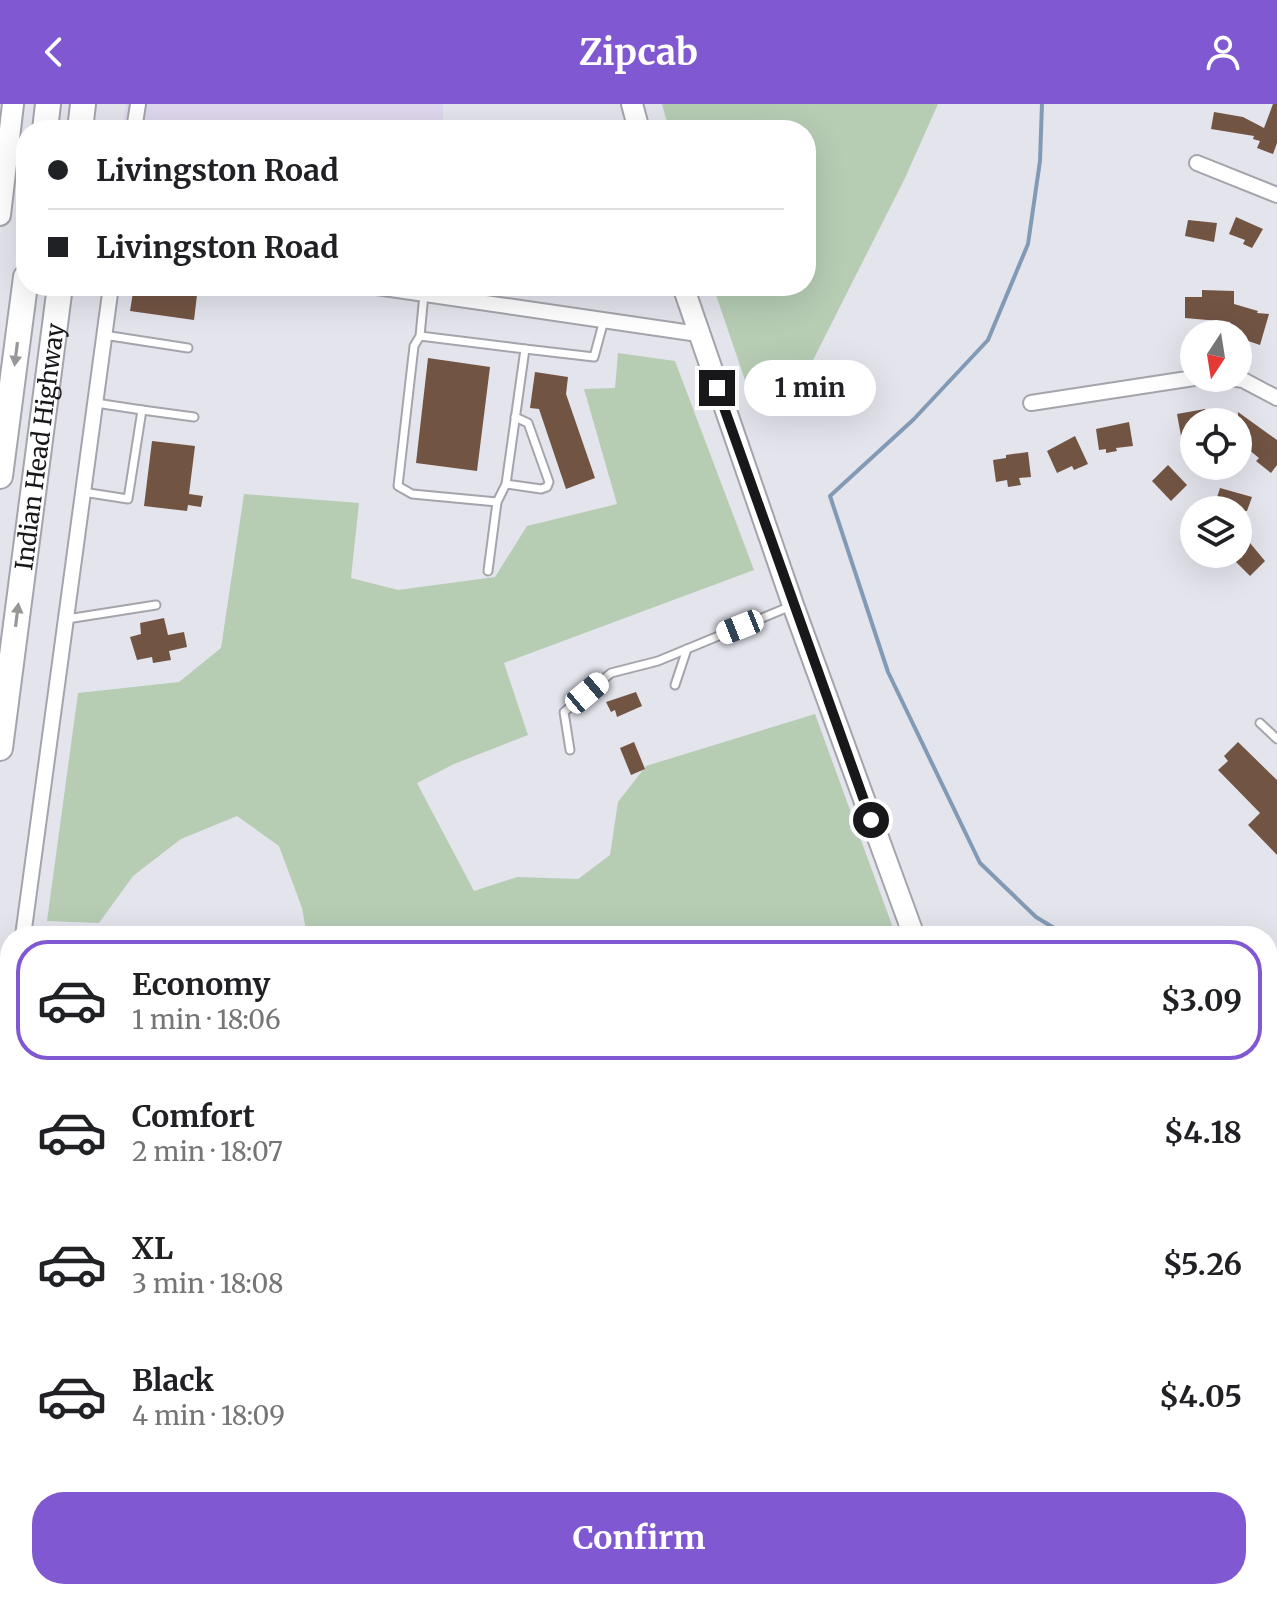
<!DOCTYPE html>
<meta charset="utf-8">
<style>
body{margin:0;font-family:Merriweather,serif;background:#f2f2f2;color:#202124;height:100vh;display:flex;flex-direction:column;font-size:30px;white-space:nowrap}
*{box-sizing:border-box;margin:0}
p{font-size:26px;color:#757577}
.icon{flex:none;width:44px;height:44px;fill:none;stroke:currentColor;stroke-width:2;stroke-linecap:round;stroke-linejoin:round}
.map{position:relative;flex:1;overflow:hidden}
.sheet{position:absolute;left:0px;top:822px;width:1278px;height:674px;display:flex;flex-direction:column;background:#fff;border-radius:32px 32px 0 0;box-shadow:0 8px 32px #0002}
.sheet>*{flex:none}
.hud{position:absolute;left:16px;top:16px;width:800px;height:176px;border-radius:32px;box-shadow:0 8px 32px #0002;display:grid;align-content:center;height:176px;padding:0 32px;background:#fff}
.needle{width:52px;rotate:192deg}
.buttons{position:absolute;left:1180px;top:216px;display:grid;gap:16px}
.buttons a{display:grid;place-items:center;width:72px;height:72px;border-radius:50%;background:#fff;box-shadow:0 8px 32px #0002;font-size:40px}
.end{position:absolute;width:36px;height:36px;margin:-18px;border:10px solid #18181b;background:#fff;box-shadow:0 0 0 4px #fff}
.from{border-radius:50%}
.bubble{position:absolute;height:56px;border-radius:28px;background:#fff;box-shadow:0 8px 32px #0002;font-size:26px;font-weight:700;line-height:56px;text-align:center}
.car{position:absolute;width:24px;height:48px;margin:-24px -12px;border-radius:10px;box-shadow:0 0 6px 2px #0007;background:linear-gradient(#fff 24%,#345 0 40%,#fff 0 76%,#345 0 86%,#fff 0)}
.hud b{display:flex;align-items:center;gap:28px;height:76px;font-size:30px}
.hud b+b{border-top:2px solid #e0e0e0}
.hud i{width:20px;height:20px;background:#202124}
ul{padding:14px 0 0;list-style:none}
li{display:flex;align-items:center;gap:24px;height:120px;margin:0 16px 12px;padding:0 16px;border:4px solid transparent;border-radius:32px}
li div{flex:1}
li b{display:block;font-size:30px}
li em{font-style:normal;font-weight:700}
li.current{border-color:#8058d2}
li>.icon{width:72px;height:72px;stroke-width:1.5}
.cta{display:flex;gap:16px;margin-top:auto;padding:16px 32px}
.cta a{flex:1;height:92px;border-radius:32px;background:#8058d2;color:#fff;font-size:32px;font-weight:700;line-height:92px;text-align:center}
header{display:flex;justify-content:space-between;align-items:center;height:104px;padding:0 32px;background:#8058d2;color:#fff;font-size:36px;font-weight:700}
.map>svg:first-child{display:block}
.commercial{fill:#ded7ed}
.green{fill:#b6cdb4}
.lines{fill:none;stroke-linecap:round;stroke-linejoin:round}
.stream{stroke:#839ab5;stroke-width:4}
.building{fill:#725443}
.lane-casing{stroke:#a4a4ac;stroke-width:11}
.street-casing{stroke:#a4a4ac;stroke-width:18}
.secondary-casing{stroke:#a4a4ac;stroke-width:24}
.highway-casing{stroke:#a4a4ac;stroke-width:28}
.lane{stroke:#fff;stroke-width:7}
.street{stroke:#fff;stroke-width:14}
.secondary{stroke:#fff;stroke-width:20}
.highway{stroke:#fff;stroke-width:24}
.oneway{fill:#979798}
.route{stroke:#18181b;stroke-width:10}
.labels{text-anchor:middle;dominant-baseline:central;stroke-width:8;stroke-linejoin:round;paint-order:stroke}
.street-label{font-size:24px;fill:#18181b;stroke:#fff}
</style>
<header><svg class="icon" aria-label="back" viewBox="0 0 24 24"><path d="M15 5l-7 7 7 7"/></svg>Zipcab<svg class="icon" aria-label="person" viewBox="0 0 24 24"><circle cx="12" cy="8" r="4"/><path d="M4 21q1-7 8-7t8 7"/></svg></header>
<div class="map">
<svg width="1277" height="1495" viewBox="0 0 1277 1495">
<rect width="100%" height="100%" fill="#e4e4ed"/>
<g class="commercial">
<path d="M126 0H443V26H122Z"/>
<path d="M10 1374V1486H241L246 1495H0V1380Z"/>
</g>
<g class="green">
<path d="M662 0H938L905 74 805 272 750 291 713 182H806V26H669Z"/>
<path d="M618 249 675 257 754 466 504 559 528 631 454 660 417 679 474 787 517 773 578 775 610 751 618 698 646 662 815 610 896 832H307L302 804 279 742 237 712 181 735 133 772 99 819 47 817 78 589 179 578 221 544 244 390 359 399 351 474 398 486 495 473 527 422 617 400 584 285 615 284Z"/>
<path d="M1268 1220 1277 1238V1336L1268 1345Z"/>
</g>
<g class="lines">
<g class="stream">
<path d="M1042 0 1040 57 1028 140 988 236 913 316 830 392 888 568 980 759 1036 813 1059 827 1062 832"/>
<path d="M1268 1302 1277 1314"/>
</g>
</g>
<g class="building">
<path d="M1273 0H1277V39L1273 50 1257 44 1260 37 1253 35 1254 32 1211 25 1214 8 1243 13 1264 24Z"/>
<path d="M1236 113 1263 125 1252 144 1243 140 1245 136 1229 130Z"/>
<path d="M1188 116 1217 119 1214 138 1185 132Z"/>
<path d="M134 182H158V185L197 191 194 216 130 207Z"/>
<path d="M1202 186 1234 187V200L1258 207 1257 209 1269 210 1260 241 1239 234 1241 230 1227 227 1230 218 1185 214V193H1202Z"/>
<path d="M428 254 490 263 477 367 416 359Z"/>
<path d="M535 268 568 273 566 290 595 374 566 385 539 305 530 304Z"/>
<path d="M1205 305 1207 318H1194V330L1181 332 1177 310Z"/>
<path d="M1238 308 1277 336V361L1271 369 1256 357 1259 354 1238 337Z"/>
<path d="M1129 318 1133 342 1116 344 1117 347 1106 349V345L1099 346 1096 325Z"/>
<path d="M1075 332 1088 360 1074 366 1072 362 1057 369 1047 347Z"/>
<path d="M152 337 195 342 189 390 203 392 201 403 188 401 187 407 144 402Z"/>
<path d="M1028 348 1031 373 1019 374 1021 381 1008 383 1007 376 996 378 993 356 1006 354V351Z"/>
<path d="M1168 361 1187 381 1171 397 1152 377Z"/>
<path d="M1220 384 1252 393 1247 407 1213 406Z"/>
<path d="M1245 433 1265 457 1250 472 1228 450H1238V440Z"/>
<path d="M164 514 168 531 184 528 187 543 169 547 171 556 153 559 152 553 137 556 130 533 141 530 140 519Z"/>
<path d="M636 588 642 602 617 613 615 606 611 608 606 598Z"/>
<path d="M634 638 645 665 631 671 620 644Z"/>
<path d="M1238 638 1277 676V751L1248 721 1260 709 1218 666 1228 657 1224 652Z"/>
</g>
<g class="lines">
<g class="lane-casing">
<g id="lane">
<path d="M104 231 188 244"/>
<path d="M420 232 525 245 506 380 497 398 412 390 398 382 414 242 420 232 424 190"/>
<path d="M525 245 594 253 604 216"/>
<path d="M142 306 194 313"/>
<path d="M506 380 541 385 547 383 549 378 528 319 515 313"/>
<path d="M83 388 128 395 142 306 96 299"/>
<path d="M488 467 497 398"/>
<path d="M67 515 156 501"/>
<path d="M675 581 687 545 791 502"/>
<path d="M1260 619 1277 635"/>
<path d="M570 646 564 608 611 569 658 557 687 545"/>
<path d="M0 1374 10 1397"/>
<path d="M1268 1434 1277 1429"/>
<path d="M1177 1495 1182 1486"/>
<path d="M1269 1495 1277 1488"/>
</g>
</g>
<g class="street-casing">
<g id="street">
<path d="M134 26 138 0"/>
<path d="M1197 59 1277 91"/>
<path d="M370 182 698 230"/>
<path d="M1230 274 1243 276 1277 294"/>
<path d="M1031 299 1194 274"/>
<path d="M23 832 111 182"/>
<path d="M0 1012 10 935"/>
<path d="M0 1207 10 1219"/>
<path d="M0 1361 10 1353"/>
<path d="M1034 1495 1038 1486"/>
</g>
</g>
<g class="secondary-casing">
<g id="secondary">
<path d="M632 0 639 26"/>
<path d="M0 111 13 0"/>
<path d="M683 182 793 501 914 832"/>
<path d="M1268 1370 1277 1362"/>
<path d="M698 1486 764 1495"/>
<path d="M1132 1486 1134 1495"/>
<path d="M911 1495 973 1486"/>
</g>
</g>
<g class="highway-casing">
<g id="highway">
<path d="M45 26 48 0"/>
<path d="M80 26 83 0"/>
<path d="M0 372 26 173"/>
<path id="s1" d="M0 644 60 182"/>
<path d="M0 1295 10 1300"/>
</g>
</g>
<use href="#lane" class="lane"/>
<use href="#street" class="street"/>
<use href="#secondary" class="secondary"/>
<use href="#highway" class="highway"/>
</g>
<defs><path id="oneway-solid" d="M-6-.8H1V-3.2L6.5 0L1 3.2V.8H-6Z" transform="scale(2)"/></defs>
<g class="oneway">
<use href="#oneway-solid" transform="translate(16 250) rotate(97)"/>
<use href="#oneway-solid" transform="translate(17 511) rotate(-83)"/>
</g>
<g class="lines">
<path class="route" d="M717 284 871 716"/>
</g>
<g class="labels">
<g class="street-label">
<text stroke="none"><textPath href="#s1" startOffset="304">Indian Head Highway</textPath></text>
</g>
</g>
</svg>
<div class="buttons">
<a><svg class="needle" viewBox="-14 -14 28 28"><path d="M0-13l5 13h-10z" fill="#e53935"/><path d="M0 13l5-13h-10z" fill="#757577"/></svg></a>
<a><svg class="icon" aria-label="locate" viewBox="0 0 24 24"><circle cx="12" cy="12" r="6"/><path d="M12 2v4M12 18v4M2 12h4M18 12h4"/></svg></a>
<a><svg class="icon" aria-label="layers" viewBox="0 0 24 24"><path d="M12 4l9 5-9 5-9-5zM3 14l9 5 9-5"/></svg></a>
</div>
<i class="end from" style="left:871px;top:716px"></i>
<i class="end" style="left:717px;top:284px"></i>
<div class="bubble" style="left:744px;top:256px;width:132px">1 min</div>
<i class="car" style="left:740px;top:523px;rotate:248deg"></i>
<i class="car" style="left:587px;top:589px;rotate:50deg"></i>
<div class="hud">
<b><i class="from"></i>Livingston Road</b>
<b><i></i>Livingston Road</b>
</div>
<section class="sheet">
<ul>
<li class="current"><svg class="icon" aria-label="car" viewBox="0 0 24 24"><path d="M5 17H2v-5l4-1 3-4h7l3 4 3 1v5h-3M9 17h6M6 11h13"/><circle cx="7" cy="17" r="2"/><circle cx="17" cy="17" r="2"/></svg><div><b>Economy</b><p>1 min · 18:06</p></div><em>$3.09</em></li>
<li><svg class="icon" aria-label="car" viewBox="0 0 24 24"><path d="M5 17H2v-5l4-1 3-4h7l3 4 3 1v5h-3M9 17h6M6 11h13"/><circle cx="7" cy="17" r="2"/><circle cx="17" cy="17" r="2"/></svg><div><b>Comfort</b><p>2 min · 18:07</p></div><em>$4.18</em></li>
<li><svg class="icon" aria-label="car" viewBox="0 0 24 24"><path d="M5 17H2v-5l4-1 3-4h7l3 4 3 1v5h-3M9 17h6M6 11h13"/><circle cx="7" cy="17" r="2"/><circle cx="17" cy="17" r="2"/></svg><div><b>XL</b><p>3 min · 18:08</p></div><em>$5.26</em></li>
<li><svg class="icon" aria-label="car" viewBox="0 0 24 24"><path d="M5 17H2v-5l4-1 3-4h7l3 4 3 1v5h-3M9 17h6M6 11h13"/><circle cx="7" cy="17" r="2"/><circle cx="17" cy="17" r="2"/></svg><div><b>Black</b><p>4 min · 18:09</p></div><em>$4.05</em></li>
</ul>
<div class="cta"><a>Confirm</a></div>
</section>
</div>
